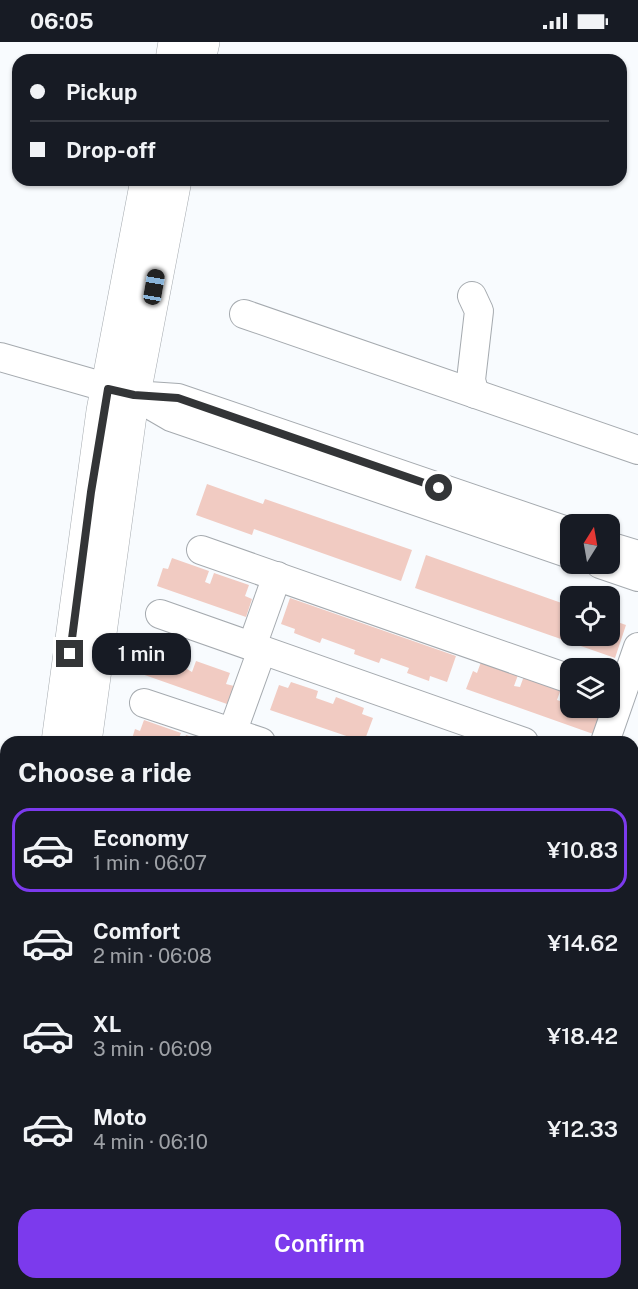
<!DOCTYPE html>
<meta charset="utf-8">
<style>
body{margin:0;font-family:"Public Sans",sans-serif;background:#20242c;color:#f1f3f6;height:100vh;display:flex;flex-direction:column;font-size:22px;white-space:nowrap}
*{box-sizing:border-box;margin:0}
p{font-size:20px;color:#9ea1a6}
.icon{flex:none;width:33px;height:33px;fill:none;stroke:currentColor;stroke-width:2;stroke-linecap:round;stroke-linejoin:round}
.map{position:relative;flex:1;overflow:hidden}
.sheet{position:absolute;left:0px;top:694px;width:639px;height:554px;display:flex;flex-direction:column;background:#171b24;border-radius:18px 18px 0 0;box-shadow:0 2px 4px #0004}
.sheet>*{flex:none}
.banner{position:absolute;left:12px;top:12px;width:615px;height:132px;border-radius:18px;box-shadow:0 2px 4px #0004;display:grid;align-content:center;height:132px;padding:0 18px;background:#171b24}
.needle{width:39px;rotate:11deg}
.buttons{position:absolute;left:560px;top:472px;display:grid;gap:12px}
.buttons a{display:grid;place-items:center;width:60px;height:60px;border-radius:12px;background:#171b24;box-shadow:0 2px 4px #0004;font-size:30px}
.end{position:absolute;width:27px;height:27px;margin:-14px;border:8px solid #333537;background:#fff;box-shadow:0 0 0 3px #fff}
.from{border-radius:50%}
.bubble{position:absolute;height:42px;border-radius:18px;background:#171b24;box-shadow:0 2px 4px #0004;font-size:20px;font-weight:600;line-height:42px;text-align:center}
.car{position:absolute;width:18px;height:36px;margin:-18px -9px;border-radius:8px;box-shadow:0 0 4px 2px #0007;background:linear-gradient(#222 24%,#8ab4d8 0 40%,#222 0 76%,#8ab4d8 0 86%,#222 0)}
.banner b{display:flex;align-items:center;gap:21px;height:57px;font-size:22px}
.banner b+b{border-top:2px solid #363941}
.banner i{width:15px;height:15px;background:#f1f3f6}
ul{padding:0;list-style:none}
li{display:flex;align-items:center;gap:18px;height:84px;margin:0 12px 9px;padding:0 6px;border:3px solid transparent;border-radius:18px}
li div{flex:1}
li b{display:block;font-size:22px}
li em{font-style:normal;font-weight:600}
li.active{border-color:#7c3aed}
li>.icon{width:54px;height:54px;stroke-width:1.5}
h2{padding:0 18px;font-size:27px;line-height:72px}
.button{display:flex;gap:12px;margin-top:auto;padding:12px 18px}
.button a{flex:1;height:69px;border-radius:18px;background:#7c3aed;color:#fff;font-size:24px;font-weight:600;line-height:69px;text-align:center}
.status{display:flex;justify-content:space-between;align-items:center;height:42px;padding:0 30px;background:#171b24;direction:ltr}
.status svg{height:16px;fill:currentColor}
.map>svg:first-child{display:block}
.building{fill:#f1cbc2}
.lines{fill:none;stroke-linecap:round;stroke-linejoin:round}
.minor-casing{stroke:#a5aaaf;stroke-width:30}
.major-casing{stroke:#a5aaaf;stroke-width:34}
.minor{stroke:#fff;stroke-width:28}
.major{stroke:#fff;stroke-width:33}
.route{stroke:#333537;stroke-width:8}
</style>
<div class="status"><b>06:05</b><svg viewBox="0 0 49 12"><path d="M0 12V9h3v3zM5 12V6h3v6zM10 12V3h3v9zM15 12V0h3v12zM26 1h20v11H26zM47 4h2v5h-2z"/></svg></div>
<div class="map">
<svg width="638" height="1247" viewBox="0 0 638 1247">
<rect width="100%" height="100%" fill="#f8fbfe"/>
<g class="building">
<path d="M207 442 263 462 265 457 412 508 401 539 254 487 252 493 196 473Z"/>
<path d="M426 513 570 564V594H609V577L626 583 615 616 415 546Z"/>
<path d="M172 516 209 529 205 540 210 542 214 531 249 543 245 554 252 557 246 575 157 544 163 526 168 527Z"/>
<path d="M290 556 456 614 447 640 430 634 429 639 407 631 409 626 381 616 379 621 354 612 355 608 322 596 320 601 294 591 295 587 281 582Z"/>
<path d="M154 604 191 616 187 627 192 630 196 619 230 631 226 642 234 644 227 662 139 631 145 613 150 615Z"/>
<path d="M481 620 518 633 514 644 520 645 524 634 561 647 557 658 563 660 567 649 570 650V666H600L598 673 603 674 596 693 466 647 473 629 477 631Z"/>
<path d="M291 640 318 649 316 656 333 662 336 655 364 666 362 672 373 676 364 700 270 668 279 643 288 646Z"/>
<path d="M144 678 181 691 177 700H131L135 687 140 689Z"/>
<path d="M186 693 207 700H183Z"/>
<path d="M633 758 638 760V793L633 791Z"/>
<path d="M633 853 638 855V891L634 889 636 884 633 882Z"/>
</g>
<g class="lines">
<g class="minor-casing">
<g id="minor">
<path d="M472 254 479 269 471 338 475 352"/>
<path d="M244 272 638 408"/>
<path d="M0 315 133 353 178 356 570 490"/>
<path d="M140 357 171 375 570 512"/>
<path d="M609 504 638 513"/>
<path d="M201 508 570 637"/>
<path d="M600 522 638 535"/>
<path d="M160 572 524 700"/>
<path d="M252 604 277 534"/>
<path d="M144 661 261 700"/>
<path d="M232 691 262 608"/>
<path d="M605 700 638 605"/>
<path d="M633 739 638 741"/>
<path d="M633 828 638 829"/>
<path d="M633 1001 638 1003"/>
<path d="M409 1242 425 1247"/>
<path d="M480 1242 496 1247"/>
</g>
</g>
<g class="major-casing">
<g id="major">
<path d="M172 18 175 0"/>
<path d="M199 18 203 0"/>
<path d="M58 700 103 369 147 138"/>
<path d="M85 700 130 373 175 138"/>
<path d="M0 1123 6 1081"/>
<path d="M9 1247 10 1242"/>
</g>
</g>
<use href="#minor" class="minor"/>
<use href="#major" class="major"/>
</g>
<g class="lines">
<path class="route" d="M70 612 91 450 108 347 134 353 178 356 439 446"/>
</g>
</svg>
<div class="buttons">
<a><svg class="needle" viewBox="-14 -14 28 28"><path d="M0-13l5 13h-10z" fill="#e53935"/><path d="M0 13l5-13h-10z" fill="#9ea1a6"/></svg></a>
<a><svg class="icon" aria-label="locate" viewBox="0 0 24 24"><circle cx="12" cy="12" r="6"/><path d="M12 2v4M12 18v4M2 12h4M18 12h4"/></svg></a>
<a><svg class="icon" aria-label="layers" viewBox="0 0 24 24"><path d="M12 4l9 5-9 5-9-5zM3 14l9 5 9-5"/></svg></a>
</div>
<i class="end from" style="left:439px;top:446px"></i>
<i class="end" style="left:70px;top:612px"></i>
<div class="bubble" style="left:92px;top:591px;width:99px">1 min</div>
<i class="car" style="left:154px;top:245px;rotate:10deg"></i>
<div class="banner">
<b><i class="from"></i>Pickup</b>
<b><i></i>Drop-off</b>
</div>
<section class="sheet">
<h2>Choose a ride</h2>
<ul>
<li class="active"><svg class="icon" aria-label="car" viewBox="0 0 24 24"><path d="M5 17H2v-5l4-1 3-4h7l3 4 3 1v5h-3M9 17h6M6 11h13"/><circle cx="7" cy="17" r="2"/><circle cx="17" cy="17" r="2"/></svg><div><b>Economy</b><p>1 min · 06:07</p></div><em>¥10.83</em></li>
<li><svg class="icon" aria-label="car" viewBox="0 0 24 24"><path d="M5 17H2v-5l4-1 3-4h7l3 4 3 1v5h-3M9 17h6M6 11h13"/><circle cx="7" cy="17" r="2"/><circle cx="17" cy="17" r="2"/></svg><div><b>Comfort</b><p>2 min · 06:08</p></div><em>¥14.62</em></li>
<li><svg class="icon" aria-label="car" viewBox="0 0 24 24"><path d="M5 17H2v-5l4-1 3-4h7l3 4 3 1v5h-3M9 17h6M6 11h13"/><circle cx="7" cy="17" r="2"/><circle cx="17" cy="17" r="2"/></svg><div><b>XL</b><p>3 min · 06:09</p></div><em>¥18.42</em></li>
<li><svg class="icon" aria-label="car" viewBox="0 0 24 24"><path d="M5 17H2v-5l4-1 3-4h7l3 4 3 1v5h-3M9 17h6M6 11h13"/><circle cx="7" cy="17" r="2"/><circle cx="17" cy="17" r="2"/></svg><div><b>Moto</b><p>4 min · 06:10</p></div><em>¥12.33</em></li>
</ul>
<div class="button"><a>Confirm</a></div>
</section>
</div>
